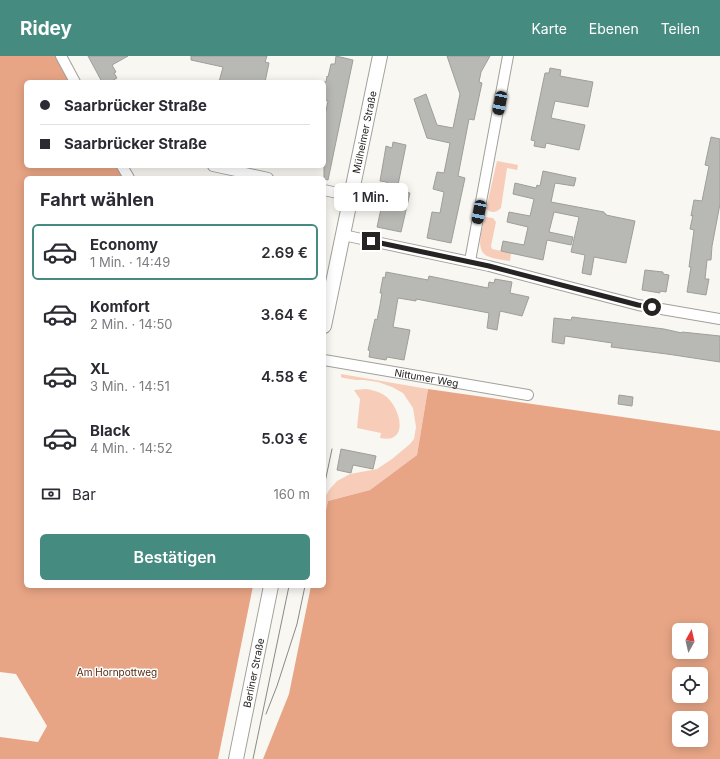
<!DOCTYPE html>
<html lang="de">
<meta charset="utf-8">
<style>
body{margin:0;font-family:Inter,sans-serif;background:#f7f7f7;color:#2b2b33;height:100vh;display:flex;flex-direction:column;font-size:15px;white-space:nowrap}
*{box-sizing:border-box;margin:0}
p{font-size:13px;color:#7c7c81}
.icon{flex:none;width:22px;height:22px;fill:none;stroke:currentColor;stroke-width:2;stroke-linecap:round;stroke-linejoin:round}
.map{position:relative;flex:1;overflow:hidden}
.side{position:absolute;left:24px;top:120px;width:302px;height:412px;display:flex;flex-direction:column;background:#fff;border-radius:6px;box-shadow:0 2px 10px #0003}
.side>*{flex:none}
.guide{position:absolute;left:24px;top:24px;width:302px;height:88px;border-radius:6px;box-shadow:0 2px 10px #0003;display:grid;align-content:center;height:88px;padding:0 16px;background:#fff}
.needle{width:26px;rotate:8deg}
.tools{position:absolute;left:672px;top:567px;display:grid;gap:8px}
.tools a{display:grid;place-items:center;width:36px;height:36px;border-radius:6px;background:#fff;box-shadow:0 2px 10px #0003;font-size:20px}
.end{position:absolute;width:18px;height:18px;margin:-9px;border:5px solid #252422;background:#fff;box-shadow:0 0 0 2px #fff}
.from{border-radius:50%}
.bubble{position:absolute;height:28px;border-radius:6px;background:#fff;box-shadow:0 2px 10px #0003;font-size:13px;font-weight:600;line-height:28px;text-align:center}
.car{position:absolute;width:12px;height:24px;margin:-12px -6px;border-radius:5px;box-shadow:0 0 3px 1px #0007;background:linear-gradient(#222 24%,#8ab4d8 0 40%,#222 0 76%,#8ab4d8 0 86%,#222 0)}
.guide b{display:flex;align-items:center;gap:14px;height:38px;font-size:15px}
.guide b+b{border-top:1px solid #e1e1e2}
.guide i{width:10px;height:10px;background:#2b2b33}
ul{padding:0;list-style:none}
li{display:flex;align-items:center;gap:12px;height:56px;margin:0 8px 6px;padding:0 8px;border:2px solid transparent;border-radius:6px}
li div{flex:1}
li b{display:block;font-size:15px}
li em{font-style:normal;font-weight:600}
li.selected{border-color:#468b80}
li>.icon{width:36px;height:36px;stroke-width:1.5}
h2{padding:0 16px;font-size:18px;line-height:48px}
.pay{display:flex;align-items:center;gap:10px;height:44px;padding:0 16px;font-size:15px}
.pay p{margin-inline-start:auto}
.action{display:flex;gap:8px;margin-top:auto;padding:8px 16px}
.action a{flex:1;height:46px;border-radius:6px;background:#468b80;color:#fff;font-size:16px;font-weight:600;line-height:46px;text-align:center}
header{display:flex;align-items:center;gap:24px;box-sizing:border-box;height:56px;padding:0 20px;background:#468b80;color:#fff}
header strong{font-size:19px}
nav{display:flex;gap:22px;margin-inline-start:auto;font-size:14px}
.map>svg:first-child{display:block}
.green{fill:#f7cdba}
.forest{fill:#e7a585;fill-rule:evenodd}
.building{fill:#b8b8b4;stroke:#9f9f9a}
.lines{fill:none;stroke-linecap:round;stroke-linejoin:round}
.street-casing{stroke:#a2a09c;stroke-width:12}
.secondary-casing{stroke:#a2a09c;stroke-width:16}
.street{stroke:#fff;stroke-width:10}
.secondary{stroke:#fff;stroke-width:14}
.tram{stroke:#8a8985;stroke-width:1}
.route{stroke:#252422;stroke-width:5}
.labels{text-anchor:middle;dominant-baseline:central;stroke-width:3;stroke-linejoin:round;paint-order:stroke}
.street-label{font-size:10px;fill:#252422;stroke:#fff}
.park-label{font-size:10px;fill:#522710;stroke:#fff}
</style>
<header>
<strong>Ridey</strong>
<nav><a>Karte</a><a>Ebenen</a><a>Teilen</a></nav>
</header>
<div class="map">
<svg width="720" height="703" viewBox="0 0 720 703">
<rect width="100%" height="100%" fill="#f9f7f2"/>
<g class="green">
<path d="M497 105 518 109 517 114 507 112 501 152C496 157 491 157 486 153Z"/>
<path d="M485 161 493 162 496 166 491 190 492 193 511 197 510 205C503 204 494 203 487 200 474 193 483 172 485 161Z"/>
<path d="M341 318 428 333 417 399 370 434 328 445 324 464V443L329 434 337 425 350 418 377 413 392 403 410 388 414 383 416 371 413 352 403 337 392 331 378 326 364 324H356L343 322 341 321Z"/>
<path d="M366 333C372 334 378 335 384 339 400 349 411 389 380 382L381 377 357 372 360 343 354 334Z"/>
</g>
<g class="forest">
<path d="M0 0H55L70 26H26V110H116L123 122H26V530H253L218 703H0V681L38 686 47 670 16 618 0 616Z"/>
<path d="M428 333 720 375V703H263L289 638 311 530H324V464L328 445 370 434 417 399ZM679 574H701V596H679ZM679 618H701V640H679ZM679 662H701V684H679Z"/>
</g>
<g class="building">
<path d="M88 0H128L112 9 116 16 114 17 117 22 110 26H102Z"/>
<path d="M191 0H267L265 6 269 7 265 26H219L223 11 191 4Z"/>
<path d="M336 0 353 4 328 124 324 123V65L328 45 324 43V26H326L327 20 328 21 331 8H335Z"/>
<path d="M447 0H490L481 16 479 26 482 27 474 64 469 63 458 120 465 122 451 187 427 182 432 156 440 157 444 136 433 133 437 116 444 117 450 87 427 82 414 43 426 38 437 69 453 72 460 38Z"/>
<path d="M550 12 561 14 560 20 593 26 588 51 555 45 551 62 585 69 579 94 546 87 545 92 534 90 535 85 531 84 545 17H549Z"/>
<path d="M711 81 720 83V148L712 190 711 204H707L705 223H709L706 239 687 236 691 211H689L694 174 690 173 693 159 691 160 694 144 702 145 709 110 705 109Z"/>
<path d="M393 86 406 89 397 134 410 137 401 176 377 171 387 126 380 125 384 102 386 90 392 92Z"/>
<path d="M543 115 576 122 574 130 555 127 551 146 604 156V157L606 158V159L635 165 626 207 594 201 591 219 582 217 585 199 571 196 579 161 554 156 549 176 573 181 571 189 547 184 543 204 501 195 503 185 524 189 528 171 507 166 509 156 530 160 534 143 513 138 515 127 536 132 537 129 540 130Z"/>
<path d="M645 214 663 216V218L669 219 666 236 660 235V237L642 234Z"/>
<path d="M386 216 428 224 429 220 488 232 489 226 494 227 495 223 512 226 510 237 529 241 522 260 500 255 497 274 487 272 489 257 416 243V245L398 242 393 271 410 274 404 304 387 301 386 304 369 301 370 295 368 294 375 263 377 264 380 249 382 237H380L383 221 385 222Z"/>
<path d="M572 261 664 273 682 277V276L720 280V306L667 298 611 291 612 287 565 280 564 288 552 286 554 262 571 264Z"/>
<path d="M619 339 633 341 632 350 618 348Z"/>
<path d="M341 393 376 400 373 413 353 409 351 417 337 414Z"/>
</g>
<g class="lines">
<g class="street-casing">
<g id="street">
<path d="M61 0 75 26"/>
<path d="M122 110 129 122"/>
<path d="M213 110 268 122"/>
<path d="M324 134 351 140"/>
<path d="M343 179 489 210 638 249 720 263"/>
<path d="M470 205 508 0"/>
<path id="s1" d="M324 304 528 339"/>
</g>
</g>
<g class="secondary-casing">
<g id="secondary">
<path id="s2" d="M324 270 380 0"/>
<path id="s3" d="M236 703 271 530"/>
</g>
</g>
<use href="#street" class="street"/>
<use href="#secondary" class="secondary"/>
<g class="tram">
<path d="M324 431 332 393"/>
<path d="M266 658 277 630 297 568 305 530"/>
<path d="M253 703C265 645 277 588 289 530"/>
</g>
</g>
<g class="lines">
<path class="route" d="M371 185 489 210 638 249 652 251"/>
</g>
<g class="labels">
<g class="street-label">
<text stroke="none"><textPath href="#s2" startOffset="198">Mülheimer Straße</textPath></text>
<text stroke="none"><textPath href="#s1" startOffset="104">Nittumer Weg</textPath></text>
<text stroke="none"><textPath href="#s3" startOffset="88">Berliner Straße</textPath></text>
</g>
<g class="park-label">
<text x="117" y="616">Am Hornpottweg</text>
</g>
</g>
</svg>
<div class="tools">
<a><svg class="needle" viewBox="-14 -14 28 28"><path d="M0-13l5 13h-10z" fill="#e53935"/><path d="M0 13l5-13h-10z" fill="#7c7c81"/></svg></a>
<a><svg class="icon" aria-label="locate" viewBox="0 0 24 24"><circle cx="12" cy="12" r="6"/><path d="M12 2v4M12 18v4M2 12h4M18 12h4"/></svg></a>
<a><svg class="icon" aria-label="layers" viewBox="0 0 24 24"><path d="M12 4l9 5-9 5-9-5zM3 14l9 5 9-5"/></svg></a>
</div>
<i class="end from" style="left:652px;top:251px"></i>
<i class="end" style="left:371px;top:185px"></i>
<div class="bubble" style="left:334px;top:127px;width:74px">1 Min.</div>
<i class="car" style="left:500px;top:47px;rotate:191deg"></i>
<i class="car" style="left:479px;top:156px;rotate:191deg"></i>
<div class="guide">
<b><i class="from"></i>Saarbrücker Straße</b>
<b><i></i>Saarbrücker Straße</b>
</div>
<section class="side">
<h2>Fahrt wählen</h2>
<ul>
<li class="selected"><svg class="icon" aria-label="car" viewBox="0 0 24 24"><path d="M5 17H2v-5l4-1 3-4h7l3 4 3 1v5h-3M9 17h6M6 11h13"/><circle cx="7" cy="17" r="2"/><circle cx="17" cy="17" r="2"/></svg><div><b>Economy</b><p>1 Min. · 14:49</p></div><em>2.69 €</em></li>
<li><svg class="icon" aria-label="car" viewBox="0 0 24 24"><path d="M5 17H2v-5l4-1 3-4h7l3 4 3 1v5h-3M9 17h6M6 11h13"/><circle cx="7" cy="17" r="2"/><circle cx="17" cy="17" r="2"/></svg><div><b>Komfort</b><p>2 Min. · 14:50</p></div><em>3.64 €</em></li>
<li><svg class="icon" aria-label="car" viewBox="0 0 24 24"><path d="M5 17H2v-5l4-1 3-4h7l3 4 3 1v5h-3M9 17h6M6 11h13"/><circle cx="7" cy="17" r="2"/><circle cx="17" cy="17" r="2"/></svg><div><b>XL</b><p>3 Min. · 14:51</p></div><em>4.58 €</em></li>
<li><svg class="icon" aria-label="car" viewBox="0 0 24 24"><path d="M5 17H2v-5l4-1 3-4h7l3 4 3 1v5h-3M9 17h6M6 11h13"/><circle cx="7" cy="17" r="2"/><circle cx="17" cy="17" r="2"/></svg><div><b>Black</b><p>4 Min. · 14:52</p></div><em>5.03 €</em></li>
</ul>
<div class="pay"><svg class="icon" aria-label="cash" viewBox="0 0 24 24"><path d="M3 7h18v10H3z"/><circle cx="12" cy="12" r="2"/></svg>Bar<p>160 m</p></div>
<div class="action"><a>Bestätigen</a></div>
</section>
</div>
